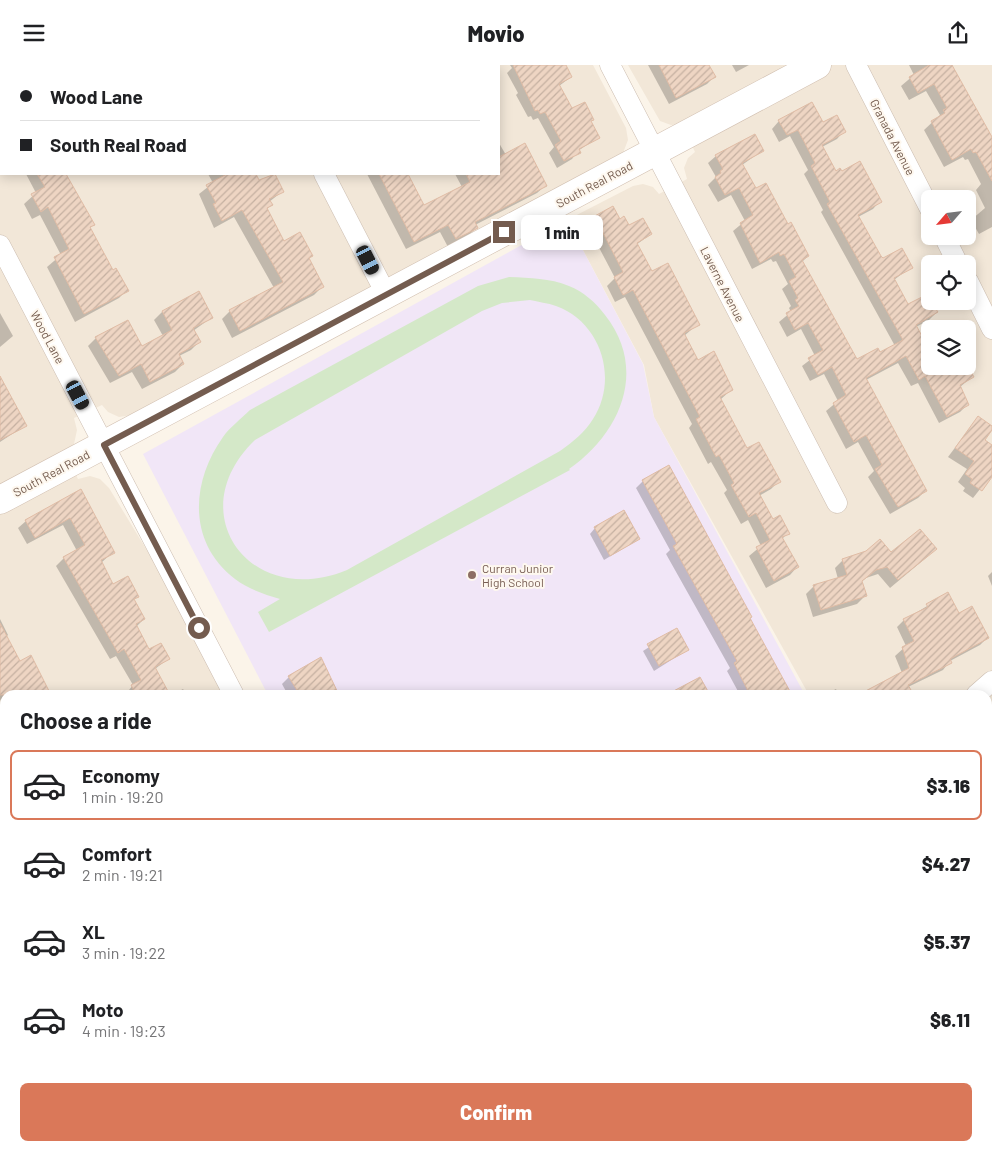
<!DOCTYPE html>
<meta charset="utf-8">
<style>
body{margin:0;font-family:Barlow,sans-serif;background:#f2f2f2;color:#202124;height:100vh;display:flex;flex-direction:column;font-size:19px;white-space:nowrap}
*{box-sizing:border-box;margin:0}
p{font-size:16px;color:#757577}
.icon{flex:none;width:28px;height:28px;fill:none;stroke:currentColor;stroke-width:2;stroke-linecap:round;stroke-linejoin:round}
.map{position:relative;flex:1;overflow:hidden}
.sheet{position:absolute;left:0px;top:625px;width:992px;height:461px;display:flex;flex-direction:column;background:#fff;border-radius:15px 15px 0 0;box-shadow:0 2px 12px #0003}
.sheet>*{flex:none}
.guide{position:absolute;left:0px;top:0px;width:500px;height:110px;box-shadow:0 2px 12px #0003;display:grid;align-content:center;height:110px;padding:0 20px;background:#fff}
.needle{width:32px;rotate:242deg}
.tools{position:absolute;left:921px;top:125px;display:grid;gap:10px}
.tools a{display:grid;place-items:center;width:55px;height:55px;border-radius:8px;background:#fff;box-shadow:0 2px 12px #0003;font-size:25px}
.end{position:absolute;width:22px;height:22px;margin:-11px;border:6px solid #745c4f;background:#fff;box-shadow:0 0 0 2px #fff}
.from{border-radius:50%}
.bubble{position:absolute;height:35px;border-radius:8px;background:#fff;box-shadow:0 2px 12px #0003;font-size:16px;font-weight:800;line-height:35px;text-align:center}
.car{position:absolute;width:15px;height:30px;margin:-15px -8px;border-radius:6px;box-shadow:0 0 4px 1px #0007;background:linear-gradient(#222 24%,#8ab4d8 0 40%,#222 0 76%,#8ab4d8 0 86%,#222 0)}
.guide b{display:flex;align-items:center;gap:18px;height:48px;font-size:19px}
.guide b+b{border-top:1px solid #e0e0e0}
.guide i{width:12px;height:12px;background:#202124}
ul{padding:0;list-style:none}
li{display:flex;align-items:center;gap:15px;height:70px;margin:0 10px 8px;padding:0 10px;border:2px solid transparent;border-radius:8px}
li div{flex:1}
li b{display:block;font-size:19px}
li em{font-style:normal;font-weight:800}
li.selected{border-color:#da7859}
li>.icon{width:45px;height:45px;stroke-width:1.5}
h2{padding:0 20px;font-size:22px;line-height:60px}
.primary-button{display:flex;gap:10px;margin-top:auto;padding:10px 20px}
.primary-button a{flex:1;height:58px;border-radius:8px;background:#da7859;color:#fff;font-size:20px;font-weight:800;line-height:58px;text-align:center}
header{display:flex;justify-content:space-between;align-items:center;height:65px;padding:0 20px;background:#fff;font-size:22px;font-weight:800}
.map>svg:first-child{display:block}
.residential{fill:#f2e7d8;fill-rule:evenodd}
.education{fill:#f1e6f7}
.garden{fill:#d4e8c8;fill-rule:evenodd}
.shadow{fill:#0003}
.building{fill:url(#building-hatch);stroke:#e0bca5}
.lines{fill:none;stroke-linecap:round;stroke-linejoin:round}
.street-casing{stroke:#ccbdb0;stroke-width:21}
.secondary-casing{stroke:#d1bfb0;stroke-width:29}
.street{stroke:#fff;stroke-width:20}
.secondary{stroke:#fff;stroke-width:28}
.route{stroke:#745c4f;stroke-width:6}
.education-dot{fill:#8d6e63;stroke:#fef8ef;stroke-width:2}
.labels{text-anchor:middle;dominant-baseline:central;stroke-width:4;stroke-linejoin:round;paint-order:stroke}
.street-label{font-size:12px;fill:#745c4f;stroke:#fef8ef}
.education-label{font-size:12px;fill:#785e54;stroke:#fef8ef;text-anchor:start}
</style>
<header><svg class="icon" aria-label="menu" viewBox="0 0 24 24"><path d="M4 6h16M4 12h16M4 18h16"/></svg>Movio<svg class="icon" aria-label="share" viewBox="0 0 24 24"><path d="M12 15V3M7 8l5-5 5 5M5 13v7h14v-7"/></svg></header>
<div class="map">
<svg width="992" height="1086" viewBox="0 0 992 1086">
<defs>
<pattern id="building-hatch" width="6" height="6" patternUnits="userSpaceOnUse" patternTransform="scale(1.25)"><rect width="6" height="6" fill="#eed5c3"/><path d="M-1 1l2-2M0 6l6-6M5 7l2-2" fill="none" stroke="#c5b0a1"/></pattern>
</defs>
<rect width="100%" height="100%" fill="#fbf4e9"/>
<path class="residential" d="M0 0H593L626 63 628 75 623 88 132 350 119 352 108 347 102 340 74 353 77 365 74 379 65 387 78 414 90 411 100 414 109 423 235 630H5V1081H988V630H809L654 352 644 300 567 155 633 121 643 119 653 122 659 129 687 114 684 103 688 93 695 87 682 59 671 60 660 56 628 0H992V1086H0ZM1 1H499V109H1ZM930 134H968V171H930ZM930 199H968V236H930ZM930 264H968V301H930Z"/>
<path class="education" d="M567 155 643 299 654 352 805 630H268L143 389Z"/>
<path class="garden" d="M509 212C531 213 549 213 569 221 583 226 596 238 605 250 648 304 621 368 569 404L570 405 269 567 258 547 280 534C264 529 248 524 235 514 187 477 191 417 223 372 230 362 241 354 250 345L478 221ZM530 235C538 237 548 238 556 241 601 257 619 314 593 354 585 367 573 377 560 386L347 505C251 545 179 448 255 375L482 246 502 238Z"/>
<g class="shadow">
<path d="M0 0 8 1H1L0 78Z"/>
<path d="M189 0H223L224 1H190Z"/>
<path d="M324 0H363L364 1H324Z"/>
<path d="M510 0H565L571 12 559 21 571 45 593 55 590 57 598 72 578 86 572 94 557 103 549 88 554 82 538 53 533 55 531 51 528 52 516 30 518 28 507 8 512 3Z"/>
<path d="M648 0H708L714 12 707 19 669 39Z"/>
<path d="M732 0H749L736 7Z"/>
<path d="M909 0H952L992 75V162L979 169 971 155 985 143 976 125 981 119 968 94 965 95 963 92 944 102 924 65 940 50 926 26 909 35 901 21 914 10Z"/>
<path d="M779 56 823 59 844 66 837 74 822 82 835 107 880 136 873 144 858 152 880 192 911 202 894 215 908 241 927 230 937 247 929 255 916 262 930 286V301L972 312 960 322 967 340 960 347 939 358 918 318 911 321 898 298 866 315 925 426 918 433 890 449 868 412 874 406 858 377 846 384 826 346 838 336 824 309 810 316 802 301 815 291 801 264 787 272 779 257 791 247 789 243 791 241 782 224 788 219 776 196 773 197 771 194 752 204 733 166 745 156 731 130 718 137 708 120 716 112 708 98 716 91 762 86 742 100 756 125 787 160 808 191 802 197 857 296 880 289 895 281 821 147 823 145 804 109 808 105 790 71 779 77 772 64Z"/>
<path d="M499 78 506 90 545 121 537 128 475 160 476 163 468 171 448 182 440 167 406 184 367 109H407L423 142 462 122 455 109H499Z"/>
<path d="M26 109H65L93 160 89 164 112 206 127 225 119 233 75 257 47 202 61 190 40 150 32 154 24 139 36 128Z"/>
<path d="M208 109H254L259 117 274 109 283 126 269 137 271 140 266 145 284 177 308 194 322 222 314 230 232 273 222 254 230 246 274 223 234 152 214 163 199 129 213 118Z"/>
<path d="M613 142 620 156 629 162 651 169 636 180 652 208 698 259 684 271 698 296 731 325 720 335 747 385 779 416 771 424 759 431 773 455 788 468 782 474 797 502 790 510 766 523 749 491 761 481 748 455 741 459 724 428 727 425 711 397 708 399 689 363 692 359 625 232 615 237 607 221 615 213 594 173 582 180 575 167 582 159Z"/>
<path d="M198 228 211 253 193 266 199 277 191 285 179 291 183 299 175 307 142 324 132 307 110 318 88 281 96 273 141 282 163 271 154 255 162 247Z"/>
<path d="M0 248 13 271 0 282Z"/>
<path d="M0 329 26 360 0 377Z"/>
<path d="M978 352 992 362 983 376 992 382V409L973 433 963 426 965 423 958 417 967 404 948 392Z"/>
<path d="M643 416 749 553 791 630H740L727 606 730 603 666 489 670 485 636 423Z"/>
<path d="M80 426 113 487 101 498 113 520 137 531 133 535 144 554 136 562 149 586 168 594 155 604 169 630H125L133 620 116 591 110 594 56 501 64 493 77 486 63 460 27 479 18 463 26 456Z"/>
<path d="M595 463 639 474 604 495 590 469Z"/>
<path d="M891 489 927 492 890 523 878 509 866 513 861 517 865 531 857 539 813 552 806 529 814 521 838 514 835 503 843 495Z"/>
<path d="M992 507V521L988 511Z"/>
<path d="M947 529 958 550 987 573 980 580 950 596 943 605 908 622 912 630H860L902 608 895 591 906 581 897 562 904 555Z"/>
<path d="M0 554 8 570 6 572 20 598 50 630H5V644L0 634Z"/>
<path d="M676 565 687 585 654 606 643 586Z"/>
<path d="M321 594 338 630H288L282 619 289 612Z"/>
<path d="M183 624 187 630H172Z"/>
<path d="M836 624 839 630H824Z"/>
<path d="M5 662V678L0 669Z"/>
<path d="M992 859V973L988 964V862Z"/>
<path d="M0 890 1 893 5 891V951L2 953Z"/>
<path d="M988 1018 992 1026V1086H973L971 1081H988Z"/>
<path d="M5 1080 39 1081 41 1084 0 1086V1083Z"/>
<path d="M213 1081H265L268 1086H216Z"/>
<path d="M306 1081H357L351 1086H308Z"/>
<path d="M449 1081H505L508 1086 467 1084 452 1086Z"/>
<path d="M557 1081H596L598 1086H560Z"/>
<path d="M712 1081H749L751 1086H715Z"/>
<path d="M813 1081H870L872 1086H815Z"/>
</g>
<g class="building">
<path d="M513 0H566L572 12 559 19 572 43 585 37 594 55 591 56 600 73 579 84 581 88 564 96 555 80 561 76 545 47 540 49 538 45 535 46Z"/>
<path d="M659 0H709L716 12 676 33Z"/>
<path d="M929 0H952L992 72V116L976 87 973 88 971 84 952 95 942 77 931 56 945 48 943 45 947 43 934 19 918 28 909 12Z"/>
<path d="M812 37 823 57 837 50 846 67 822 80 836 106 840 103 842 106 860 96 882 137 858 150 881 191 883 193 902 183 913 203 894 213 908 239 928 229 930 236 938 247 916 260 930 286V301H968L974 312 960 320 969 340 947 352 925 311 919 315 906 291 866 313 927 426 898 442 875 404 882 400 866 370 854 377 833 338 846 330 832 302 818 310 808 293 823 285 808 258 795 265 786 248 799 241 795 235 798 233 789 216 796 212 784 189 780 191 779 187 760 198 740 158 753 150 739 123 725 130 715 112 721 108 720 106 723 104 715 90 755 69 764 86 742 98 756 123 766 118 788 159 791 157 809 191 802 195 857 294 878 283 880 287 903 275 827 139 830 137 811 101 815 98 798 65 787 70 778 55Z"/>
<path d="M525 78 547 121 475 157 478 163 456 174 448 160 414 177 379 109H408L424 140 470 117 466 109H499V92Z"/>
<path d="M37 109H66L95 160 90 162 113 205 116 203 129 226 84 249 54 192 69 184 48 142 41 147 31 129 45 122Z"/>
<path d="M227 109H256L259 115 275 109 284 127 269 134 273 140 267 143 284 176 300 167 313 191 309 193 324 222 240 266 229 245 283 217 242 145 222 156 213 139 216 138 206 120Z"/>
<path d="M613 141 620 154 624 151 629 160 643 153 652 169 637 178 652 206 668 198 700 260 684 268 698 295 714 286 733 325 720 332 747 383 759 377 781 417 759 428 773 454 780 450 790 469 782 472 799 502 774 516 756 482 770 475 756 448 749 452 731 420 734 418 719 390 716 392 696 354 700 352 633 225 623 230 614 212 623 207 602 166 590 173 582 158Z"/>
<path d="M199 226 213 253 193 263 201 277 179 289 184 299 150 317 141 299 119 311 95 272 128 255 142 281 172 265 162 246Z"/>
<path d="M0 311 27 361 0 375Z"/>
<path d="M978 351 992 361V365L985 375 992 380V412L982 426 970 418 972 414 965 409 974 396 955 383Z"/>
<path d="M669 400 752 552 750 553 792 630H750L734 598 737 596 673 481 677 479 642 415Z"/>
<path d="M81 424 115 488 101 495 113 519 128 511 139 532 134 534 145 554 136 559 149 584 161 578 170 594 155 602 170 630H136L131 620 141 615 124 584 118 588 63 492 85 480 70 453 35 473 25 455Z"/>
<path d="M624 445 640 474 610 491 594 462Z"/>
<path d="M920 464 937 484 898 515 887 502 876 505 862 516 867 531 821 545 813 520 847 510 842 494 866 486 880 474 891 487Z"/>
<path d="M948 527 959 548 972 541 989 573 950 594 952 598 908 620 914 630H858L909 603 902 582 914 576 903 554 928 542 926 539Z"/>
<path d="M0 558 20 596 31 590 51 630H0Z"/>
<path d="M677 563 689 585 659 601 647 579Z"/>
<path d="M321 592 339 630H300L288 611Z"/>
<path d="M700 612 710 630H666Z"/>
</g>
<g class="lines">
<g class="street-casing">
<g id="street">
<path d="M269 0V1"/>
<path d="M610 0 837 438"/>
<path d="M856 0 930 144"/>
<path d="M324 109 386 229"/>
<path d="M944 171 958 199"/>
<path d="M0 180 234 630"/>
<path d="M968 216 992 264"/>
<path d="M976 630 992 616"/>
<path d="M988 730 992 739"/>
<path d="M0 738 5 748"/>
<path d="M178 1081 180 1086"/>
<path d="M414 1081 417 1086"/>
<path d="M660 1081 662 1086"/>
<path d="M917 1081 920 1086"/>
</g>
</g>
<g class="secondary-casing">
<path id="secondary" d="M0 435 817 0"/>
</g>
<use href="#street" class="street"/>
<use href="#secondary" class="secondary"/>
</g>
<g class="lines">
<path class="route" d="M199 563 104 380 504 167"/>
</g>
<circle class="education-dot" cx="472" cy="510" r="5"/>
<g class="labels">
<g class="street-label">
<text transform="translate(893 72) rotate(63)">Granada Avenue</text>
<text transform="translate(594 119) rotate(-28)">South Real Road</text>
<text transform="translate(723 219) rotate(63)">Laverne Avenue</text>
<text transform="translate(48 272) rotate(62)">Wood Lane</text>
<text transform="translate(51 408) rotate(-28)">South Real Road</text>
</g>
<g class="education-label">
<text x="482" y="503">Curran Junior<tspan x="482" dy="14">High School</tspan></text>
</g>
</g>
</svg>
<div class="tools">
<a><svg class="needle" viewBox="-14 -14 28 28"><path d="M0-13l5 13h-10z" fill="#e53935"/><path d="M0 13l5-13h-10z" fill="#757577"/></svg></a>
<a><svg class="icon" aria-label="locate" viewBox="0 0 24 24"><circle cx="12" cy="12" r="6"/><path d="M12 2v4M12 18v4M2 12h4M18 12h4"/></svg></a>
<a><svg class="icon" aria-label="layers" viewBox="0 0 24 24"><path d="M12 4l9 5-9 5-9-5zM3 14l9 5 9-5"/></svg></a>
</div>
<i class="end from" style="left:199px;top:563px"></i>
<i class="end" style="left:504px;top:167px"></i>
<div class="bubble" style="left:521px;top:150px;width:82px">1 min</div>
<i class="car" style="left:368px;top:195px;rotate:153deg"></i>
<i class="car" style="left:78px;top:330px;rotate:152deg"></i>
<div class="guide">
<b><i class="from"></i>Wood Lane</b>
<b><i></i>South Real Road</b>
</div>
<section class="sheet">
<h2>Choose a ride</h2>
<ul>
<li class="selected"><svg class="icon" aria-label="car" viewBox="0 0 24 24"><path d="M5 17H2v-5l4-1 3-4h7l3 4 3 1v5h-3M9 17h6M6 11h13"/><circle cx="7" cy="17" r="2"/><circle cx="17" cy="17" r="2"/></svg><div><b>Economy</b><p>1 min · 19:20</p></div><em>$3.16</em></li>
<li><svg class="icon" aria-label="car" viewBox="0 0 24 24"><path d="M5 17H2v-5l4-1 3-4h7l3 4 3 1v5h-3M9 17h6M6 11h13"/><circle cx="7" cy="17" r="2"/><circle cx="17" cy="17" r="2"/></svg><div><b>Comfort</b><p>2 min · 19:21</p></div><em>$4.27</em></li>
<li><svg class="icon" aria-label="car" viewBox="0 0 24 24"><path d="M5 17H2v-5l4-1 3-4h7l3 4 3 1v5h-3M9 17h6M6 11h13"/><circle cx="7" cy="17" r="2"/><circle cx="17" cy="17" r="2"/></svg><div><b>XL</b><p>3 min · 19:22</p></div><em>$5.37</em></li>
<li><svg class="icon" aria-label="car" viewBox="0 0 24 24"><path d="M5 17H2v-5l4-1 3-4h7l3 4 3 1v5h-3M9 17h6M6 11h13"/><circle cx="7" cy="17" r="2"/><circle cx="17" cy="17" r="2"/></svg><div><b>Moto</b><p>4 min · 19:23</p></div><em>$6.11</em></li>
</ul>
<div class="primary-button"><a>Confirm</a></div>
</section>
</div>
